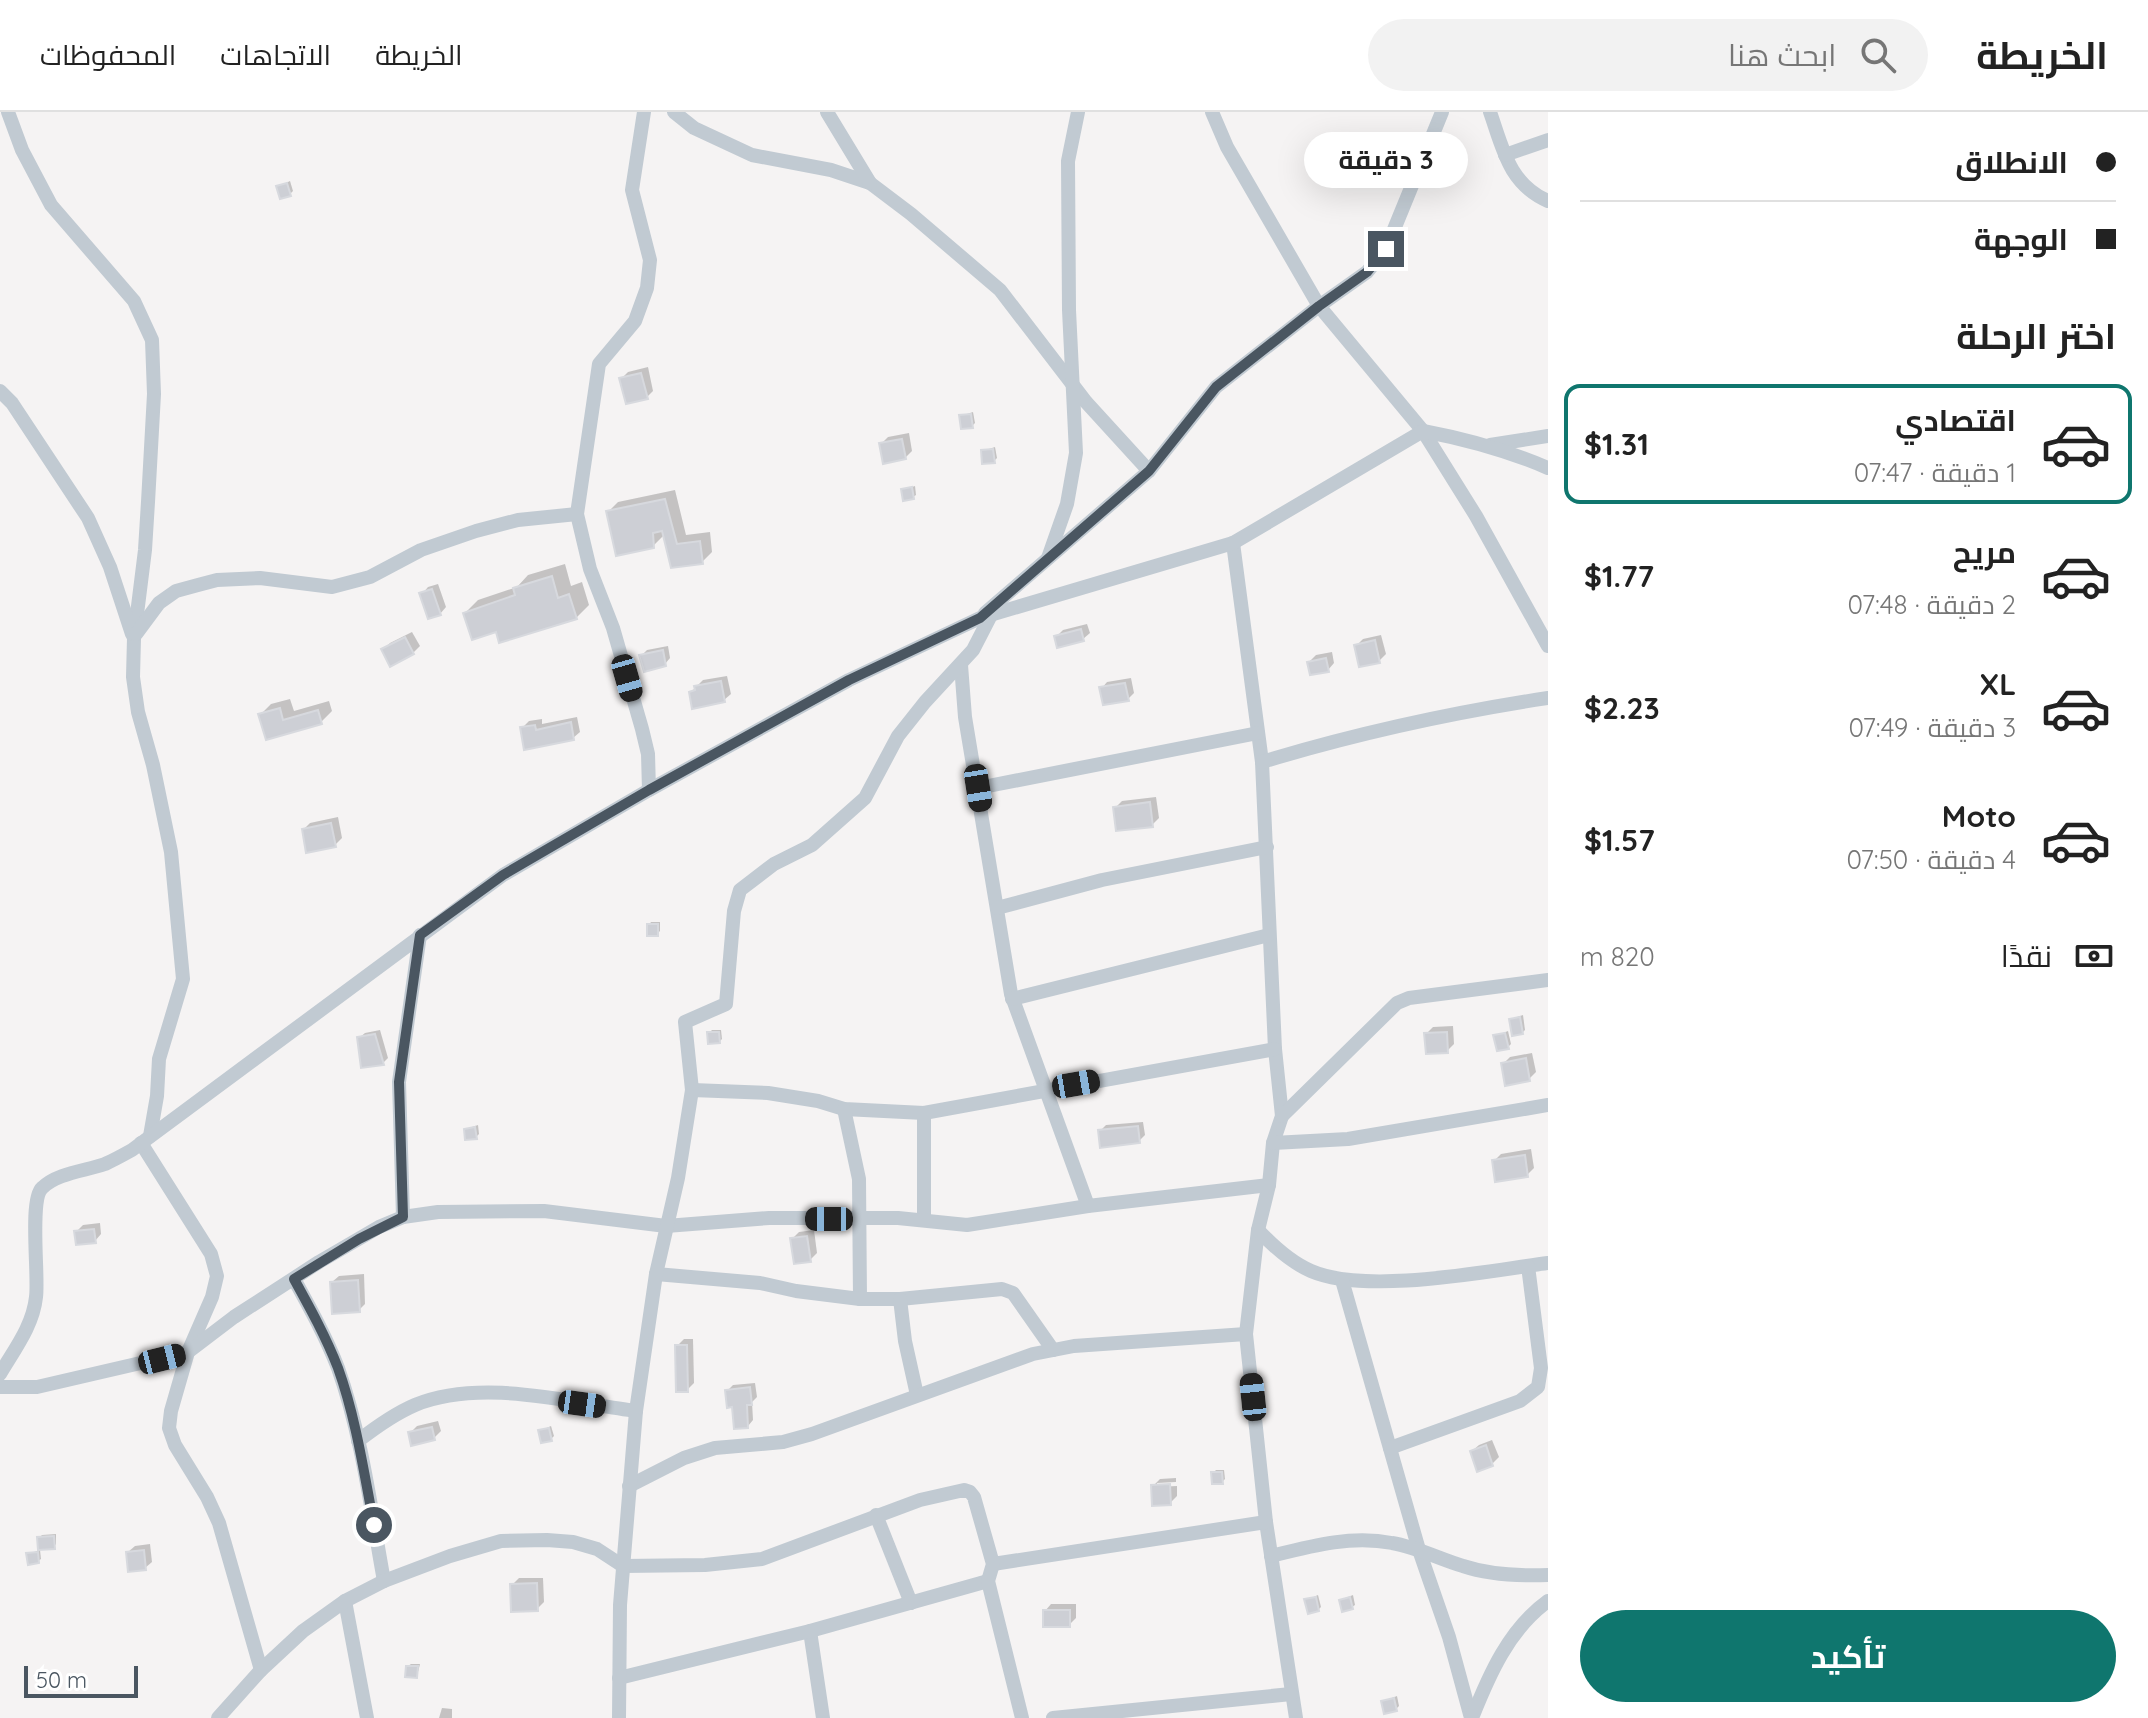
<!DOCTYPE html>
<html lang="ar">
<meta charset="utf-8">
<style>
body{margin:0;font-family:Quicksand,Cairo,sans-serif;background:#f2f2f2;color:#222;direction:rtl;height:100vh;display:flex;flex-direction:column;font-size:30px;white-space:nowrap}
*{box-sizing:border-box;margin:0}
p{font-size:26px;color:#767676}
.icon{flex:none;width:44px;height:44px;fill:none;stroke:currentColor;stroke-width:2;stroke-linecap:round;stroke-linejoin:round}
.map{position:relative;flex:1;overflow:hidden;direction:ltr}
.side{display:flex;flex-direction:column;background:#fff;width:600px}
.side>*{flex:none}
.banner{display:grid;align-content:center;height:176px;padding:0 32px;background:#fff}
.scale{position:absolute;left:24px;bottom:20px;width:114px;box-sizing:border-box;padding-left:8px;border:4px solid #4a5661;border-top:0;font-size:22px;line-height:28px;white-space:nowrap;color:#4a5661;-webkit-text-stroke:6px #fff;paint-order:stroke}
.end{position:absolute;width:36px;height:36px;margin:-18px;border:10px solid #4a5661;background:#fff;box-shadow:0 0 0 4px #fff}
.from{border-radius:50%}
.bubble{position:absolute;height:56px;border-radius:28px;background:#fff;box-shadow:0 8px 32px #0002;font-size:26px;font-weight:700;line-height:56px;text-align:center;direction:rtl}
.car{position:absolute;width:24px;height:48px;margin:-24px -12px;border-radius:10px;box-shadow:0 0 6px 2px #0007;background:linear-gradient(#222 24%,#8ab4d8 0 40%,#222 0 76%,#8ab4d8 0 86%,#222 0)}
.banner b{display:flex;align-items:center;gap:28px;height:76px;font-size:30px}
.banner b+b{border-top:2px solid #e0e0e0}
.banner i{width:20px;height:20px;background:#222}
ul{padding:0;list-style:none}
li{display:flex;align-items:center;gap:24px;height:120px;margin:0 16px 12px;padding:0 16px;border:4px solid transparent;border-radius:16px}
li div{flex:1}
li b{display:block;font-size:30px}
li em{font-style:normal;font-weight:700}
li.current{border-color:#0f766e}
li>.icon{width:72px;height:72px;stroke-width:1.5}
h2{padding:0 32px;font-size:36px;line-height:96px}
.pay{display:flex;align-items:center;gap:20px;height:88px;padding:0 32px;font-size:30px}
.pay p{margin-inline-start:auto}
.primary-button{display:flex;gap:16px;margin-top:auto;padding:16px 32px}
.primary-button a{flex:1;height:92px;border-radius:48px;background:#0f766e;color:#fff;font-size:32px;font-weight:700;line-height:92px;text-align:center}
header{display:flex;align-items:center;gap:48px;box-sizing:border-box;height:112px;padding:0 40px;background:#fff;border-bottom:2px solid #e0e0e0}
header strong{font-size:38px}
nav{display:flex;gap:44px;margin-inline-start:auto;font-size:28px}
.search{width:560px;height:72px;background:#f2f2f2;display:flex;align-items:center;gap:20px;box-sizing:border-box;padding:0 28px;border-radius:44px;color:#767676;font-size:30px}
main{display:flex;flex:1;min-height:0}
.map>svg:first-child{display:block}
.shadow{fill:#0003}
.building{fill:#cdcfd5;stroke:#d7d9de;stroke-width:2}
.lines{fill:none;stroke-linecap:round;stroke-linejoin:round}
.minor{stroke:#c1cad2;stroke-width:14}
.route{stroke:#4a5661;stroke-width:10}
</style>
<header>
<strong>الخريطة</strong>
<div class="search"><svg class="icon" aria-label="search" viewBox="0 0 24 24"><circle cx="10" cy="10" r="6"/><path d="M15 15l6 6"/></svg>ابحث هنا</div>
<nav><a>الخريطة</a><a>الاتجاهات</a><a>المحفوظات</a></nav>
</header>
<main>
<section class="side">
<div class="banner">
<b><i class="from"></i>الانطلاق</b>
<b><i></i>الوجهة</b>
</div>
<h2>اختر الرحلة</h2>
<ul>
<li class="current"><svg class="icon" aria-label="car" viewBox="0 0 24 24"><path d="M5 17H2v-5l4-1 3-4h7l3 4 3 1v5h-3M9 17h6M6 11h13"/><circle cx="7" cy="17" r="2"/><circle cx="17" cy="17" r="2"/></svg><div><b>اقتصادي</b><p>1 دقيقة · 07:47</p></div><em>$1.31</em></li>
<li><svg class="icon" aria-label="car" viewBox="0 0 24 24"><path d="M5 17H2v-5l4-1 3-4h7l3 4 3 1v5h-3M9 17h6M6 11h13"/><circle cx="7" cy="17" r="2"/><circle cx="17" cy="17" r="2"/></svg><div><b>مريح</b><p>2 دقيقة · 07:48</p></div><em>$1.77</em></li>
<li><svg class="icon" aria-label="car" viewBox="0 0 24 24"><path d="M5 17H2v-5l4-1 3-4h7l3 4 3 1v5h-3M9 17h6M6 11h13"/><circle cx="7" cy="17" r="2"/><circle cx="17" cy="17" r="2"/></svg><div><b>XL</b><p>3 دقيقة · 07:49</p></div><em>$2.23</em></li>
<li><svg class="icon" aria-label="car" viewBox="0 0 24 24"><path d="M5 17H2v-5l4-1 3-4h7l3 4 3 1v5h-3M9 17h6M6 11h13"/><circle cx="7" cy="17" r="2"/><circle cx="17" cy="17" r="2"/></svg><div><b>Moto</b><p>4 دقيقة · 07:50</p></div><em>$1.57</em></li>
</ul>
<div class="pay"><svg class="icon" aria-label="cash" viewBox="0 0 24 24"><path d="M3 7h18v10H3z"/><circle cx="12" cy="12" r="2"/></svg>نقدًا<p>820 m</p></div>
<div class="primary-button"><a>تأكيد</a></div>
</section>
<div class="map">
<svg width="1548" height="1606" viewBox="0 0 1548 1606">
<rect width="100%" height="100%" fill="#f5f3f3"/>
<g class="shadow">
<path d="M290 69 293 79 290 82 278 75Z"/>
<path d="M648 255 653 279 647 285 622 266 628 260Z"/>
<path d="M973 300 975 311 972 314 961 304Z"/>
<path d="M909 321 912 339 905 346 881 332 888 325Z"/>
<path d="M995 335 997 346 994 349 983 339Z"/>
<path d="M915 374 916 383 913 385 903 378Z"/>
<path d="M675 378 686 423 710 420 712 440 702 450 672 454 664 423 653 434 608 400 618 390Z"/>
<path d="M565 452 571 474 582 470 589 493 576 506 497 518 465 501 478 488 517 475 528 463Z"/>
<path d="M438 472 446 495 440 502 422 482 428 475Z"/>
<path d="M1087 512 1090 521 1083 527 1056 525 1063 518Z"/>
<path d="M412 520 420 534 413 541 383 538 390 531Z"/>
<path d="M1381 523 1386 542 1379 549 1357 533 1363 527Z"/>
<path d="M668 534 670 546 665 552 642 543 647 538Z"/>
<path d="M1332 540 1334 551 1328 558 1309 550 1316 543Z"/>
<path d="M727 564 731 582 724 588 691 580 703 568Z"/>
<path d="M1131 566 1134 581 1128 587 1102 576 1107 570Z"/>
<path d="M290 587 294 599 329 589 332 599 321 610 267 626 260 603 271 592Z"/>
<path d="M577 605 580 620 573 626 522 616 529 609 542 607V612Z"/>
<path d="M1156 685 1159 706 1152 713 1115 696 1122 689Z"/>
<path d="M338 705 342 726 335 733 304 717 310 711Z"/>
<path d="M651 810H660V819L657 822 649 813Z"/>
<path d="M1523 903 1525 918 1522 921 1511 907Z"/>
<path d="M1453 914 1454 932 1447 939 1426 922 1433 915Z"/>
<path d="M380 918 388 946 383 951 359 926 365 921Z"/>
<path d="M712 918H721L722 927 719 930 709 921Z"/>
<path d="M1508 919 1511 932 1508 935 1496 924Z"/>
<path d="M1532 941 1536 960 1529 967 1503 952 1510 945Z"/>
<path d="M1143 1010 1145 1023 1139 1029 1100 1019 1106 1013Z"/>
<path d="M478 1013 479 1022 476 1025 466 1017Z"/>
<path d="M1531 1037 1534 1056 1527 1063 1494 1049 1501 1042Z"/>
<path d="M100 1111 101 1122 95 1129 76 1120 83 1113Z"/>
<path d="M814 1118 817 1141 810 1148 792 1127 799 1120Z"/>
<path d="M364 1162 365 1192 359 1198 332 1170 339 1164Z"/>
<path d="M684 1227H693L694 1271 687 1278 677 1234Z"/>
<path d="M755 1271 757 1285 752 1290 753 1308 748 1314 727 1279 733 1273Z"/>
<path d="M438 1309 441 1319 434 1326 410 1321 417 1314Z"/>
<path d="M551 1314 554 1324 551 1327 540 1319Z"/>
<path d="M1492 1328 1499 1345 1492 1352 1472 1339 1479 1333Z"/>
<path d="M1216 1358H1224L1225 1367 1222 1370 1213 1361Z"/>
<path d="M1176 1366V1370L1157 1371V1375L1177 1374V1384L1170 1391 1153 1374 1160 1367Z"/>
<path d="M56 1422V1432L54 1435 39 1426 42 1423Z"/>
<path d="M150 1432 152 1450 145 1456 128 1440 135 1434Z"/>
<path d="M40 1438 41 1447 38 1449 28 1442Z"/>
<path d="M519 1466H543L544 1490 537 1497 512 1473Z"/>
<path d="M1318 1483 1321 1495 1318 1498 1307 1488Z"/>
<path d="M1353 1483 1355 1493 1352 1495 1341 1488Z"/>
<path d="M1051 1492H1076V1506L1069 1513 1045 1499Z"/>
<path d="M411 1552H420L417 1564 408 1554Z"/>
<path d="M1397 1584 1399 1594 1396 1597 1384 1589Z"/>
<path d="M442 1596 452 1597V1606H439Z"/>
</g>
<g class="building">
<path d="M287 71 291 84 280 87 276 74Z"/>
<path d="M641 261 648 287 626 292 619 266Z"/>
<path d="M971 302 973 316 961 317 959 303Z"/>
<path d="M902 327 906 347 883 352 879 331Z"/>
<path d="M993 337 995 351 982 352 981 338Z"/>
<path d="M912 375 914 387 903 389 901 377Z"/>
<path d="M665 387 677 432 700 429 703 452 671 456 662 419 653 421 654 436 616 444 606 399Z"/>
<path d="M552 464 558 486 569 482 577 507 499 531 496 520 472 528 463 501 515 483 513 476Z"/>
<path d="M432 477 441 503 428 507 419 481Z"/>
<path d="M1081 517 1084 529 1057 536 1054 524Z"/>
<path d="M405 525 414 542 390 555 381 537Z"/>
<path d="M1375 528 1380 551 1359 555 1354 533Z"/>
<path d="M663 538 666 554 644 560 639 543Z"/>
<path d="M1326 546 1329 560 1310 563 1307 550Z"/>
<path d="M721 569 725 590 692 597 689 580 695 578 694 574Z"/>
<path d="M1125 571 1129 589 1103 593 1099 575Z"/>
<path d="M280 596 283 608 318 598 322 612 266 628 258 602Z"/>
<path d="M571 610 574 628 524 638 520 615 535 613 536 618Z"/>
<path d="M1150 690 1153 715 1116 719 1113 695Z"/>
<path d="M331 711 336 735 306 741 302 717Z"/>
<rect x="647" y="812" width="11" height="12"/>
<path d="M1520 905 1523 922 1512 924 1509 907Z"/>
<path d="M707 920H719L720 931 708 932Z"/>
<path d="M1447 920 1448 941 1426 942 1424 921Z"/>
<path d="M1505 921 1509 937 1497 939 1493 923Z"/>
<path d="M375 922 384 953 361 956 357 925Z"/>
<path d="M1526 946 1530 969 1505 974 1501 951Z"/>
<path d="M1138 1014 1140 1031 1100 1036 1098 1018Z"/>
<path d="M475 1015 477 1027 465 1028 464 1017Z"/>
<path d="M1525 1043 1528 1065 1495 1070 1492 1048Z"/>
<path d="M94 1117 96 1131 76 1133 74 1119Z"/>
<path d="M807 1124 811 1150 794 1152 790 1126Z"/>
<path d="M358 1168 360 1200 332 1202 330 1170Z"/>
<path d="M675 1233H687L688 1280H676Z"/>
<path d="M750 1275 752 1293H747L748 1316 734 1317 732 1295 727 1296 725 1278Z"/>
<path d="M432 1315 435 1328 411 1334 408 1320Z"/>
<path d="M549 1316 552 1329 541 1331 538 1318Z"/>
<path d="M1486 1333 1493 1354 1477 1360 1470 1339Z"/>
<path d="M1211 1360H1222L1223 1372H1212Z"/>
<path d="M1170 1372 1171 1393 1152 1394 1151 1373Z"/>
<path d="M54 1424 55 1437 38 1438 37 1425Z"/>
<path d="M144 1438 146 1458 128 1460 126 1440Z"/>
<path d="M38 1440 39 1451 28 1453 26 1441Z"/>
<path d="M537 1471 538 1499 511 1500 510 1472Z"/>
<path d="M1316 1485 1319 1499 1308 1502 1304 1487Z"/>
<path d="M1350 1485 1353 1497 1342 1500 1339 1488Z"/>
<rect x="1043" y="1498" width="27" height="17"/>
<path d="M406 1554H418L417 1566 405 1565Z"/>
<path d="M1394 1586 1397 1599 1384 1602 1381 1589Z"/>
</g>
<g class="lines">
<g class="minor">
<path d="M8 0 22 38 51 93 134 189 152 228 154 282 148 390 145 438 134 526 133 565 138 600 153 653 171 740 183 867 159 947 157 984 150 1024"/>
<path d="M644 0 632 78 650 148 647 176 635 209 599 252 577 402 590 457 613 516 642 617 648 642 649 678"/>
<path d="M674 0 694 16 752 43 831 58 870 71 911 102 1000 178 1086 290 1149 359"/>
<path d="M827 0 870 71"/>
<path d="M1212 0 1227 35 1319 194 1423 319 1476 404 1548 534"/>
<path d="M1490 0C1503 37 1509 72 1548 89"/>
<path d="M1505 43 1548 28"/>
<path d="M0 279 12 291 88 406 110 455 132 522"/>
<path d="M1490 333 1548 324"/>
<path d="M1233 431 1262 650 1275 937 1282 1004 1273 1031 1269 1073 1258 1118 1246 1222 1266 1410 1296 1606"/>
<path d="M1048 446 1067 392 1076 341 1069 198 1068 49 1078 0"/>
<path d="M985 501 1149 359 1216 275 1319 194 1367 160 1386 137 1442 0"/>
<path d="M136 522 159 491 176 479 198 473 217 468 260 466 332 475 370 465 421 438 476 419 518 408 577 402"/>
<path d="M961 553 965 605 1011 882 1088 1094"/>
<path d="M1262 650C1358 621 1449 601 1548 586"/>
<path d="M978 676 1258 621"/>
<path d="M997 796 1102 768 1267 735"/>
<path d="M1012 887 1269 823"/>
<path d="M692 978 768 981 818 989 844 997 924 1001 1275 937"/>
<path d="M844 997 859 1067 860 1187"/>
<path d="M924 1001V1108"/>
<path d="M1282 1004 1397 891 1409 886 1548 868"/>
<path d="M141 1031 211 1142 217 1164 212 1185 188 1240 171 1299 169 1316 175 1333 207 1385 219 1411 261 1558"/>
<path d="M1273 1031 1348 1027 1548 993"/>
<path d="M403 1105 399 970 420 823"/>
<path d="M1258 1118C1273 1134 1290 1150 1311 1159 1367 1183 1487 1159 1548 1151"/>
<path d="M656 1162 760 1171 796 1179 860 1187H900L1002 1177 1013 1181 1053 1238"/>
<path d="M294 1167C310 1196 326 1225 338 1256 362 1324 371 1398 384 1469"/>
<path d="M1342 1168 1419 1438 1449 1525 1471 1606"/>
<path d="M900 1187 905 1229 917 1283"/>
<path d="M0 1262C14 1238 33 1214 36 1185 39 1164 29 1088 42 1076 57 1061 85 1059 105 1052 114 1048 123 1043 132 1038L503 763 649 678 849 568 980 506 1233 431 1423 319C1465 327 1509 339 1548 356"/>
<path d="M0 1275H37L188 1240 234 1205 319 1150 379 1115 403 1105 438 1100 544 1099 666 1114 769 1106H898L967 1113 1088 1094 1269 1073"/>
<path d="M358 1329C376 1315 394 1302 415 1293 481 1266 568 1290 636 1299"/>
<path d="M1390 1336 1520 1289 1538 1275 1541 1256 1528 1154"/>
<path d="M629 1374 684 1346 715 1336 783 1330 812 1322 1033 1242 1074 1234 1246 1222"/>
<path d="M876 1403 911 1491"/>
<path d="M1271 1444C1311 1434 1351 1423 1392 1431 1417 1435 1439 1447 1463 1454 1490 1463 1520 1464 1548 1463"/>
<path d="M993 1452 1266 1410"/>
<path d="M345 1489 367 1606"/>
<path d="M810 1519 823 1606"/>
<path d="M619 1566 810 1519 988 1469"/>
<path d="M218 1606 261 1558 303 1519 345 1489 384 1469 450 1444 501 1429 547 1428 573 1430 597 1437 623 1454 705 1453 762 1447 920 1388 964 1378 970 1380 974 1385 993 1452 988 1469 1022 1606"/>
<path d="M619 1606 620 1493 636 1299 656 1162 678 1066 692 978 685 910 726 892 734 799 740 778 774 752 812 733 865 686 898 624 925 590 973 538 991 503"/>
<path d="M1053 1606 1291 1582"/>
<path d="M1472 1606C1489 1563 1509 1517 1548 1489"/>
</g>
</g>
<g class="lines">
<path class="route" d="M374 1413C364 1361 356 1306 338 1256 326 1225 310 1196 294 1167L359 1127 403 1105 399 970 420 823 503 763 649 678 849 568 980 506 1149 359 1216 275 1319 194 1367 160 1386 137"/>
</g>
</svg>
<div class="scale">50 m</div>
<i class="end from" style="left:374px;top:1413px"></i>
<i class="end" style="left:1386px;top:137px"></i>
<div class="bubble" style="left:1304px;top:20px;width:164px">3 دقيقة</div>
<i class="car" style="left:627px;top:566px;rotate:164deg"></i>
<i class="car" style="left:978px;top:676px;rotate:171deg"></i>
<i class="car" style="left:1076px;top:972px;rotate:80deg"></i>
<i class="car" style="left:829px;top:1107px;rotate:270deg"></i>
<i class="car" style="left:162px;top:1247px;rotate:76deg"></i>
<i class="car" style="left:1253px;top:1285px;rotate:354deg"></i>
<i class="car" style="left:582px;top:1292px;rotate:98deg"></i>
</div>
</main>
